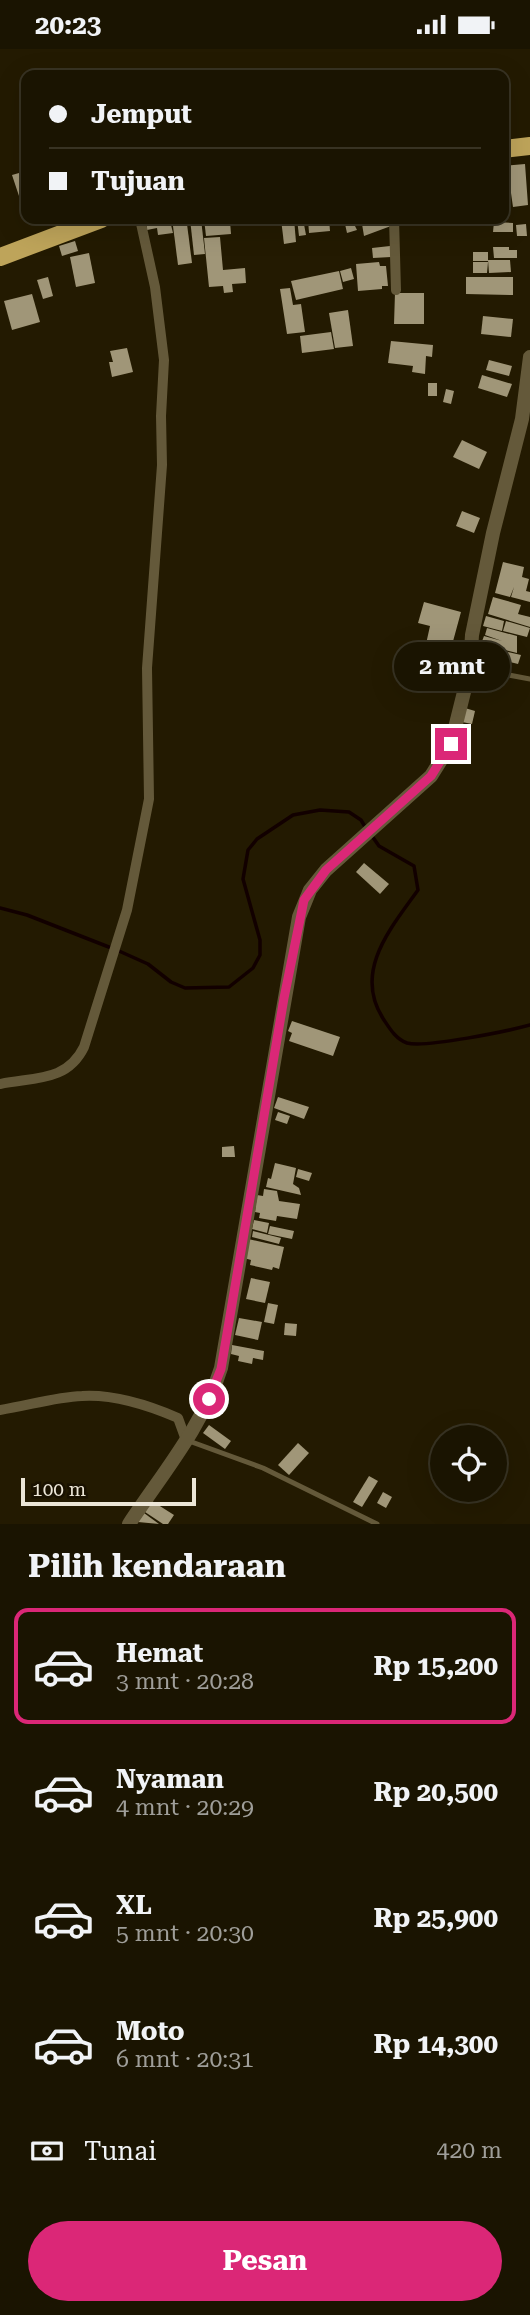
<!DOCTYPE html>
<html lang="id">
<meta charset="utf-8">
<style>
body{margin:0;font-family:"Roboto Serif",serif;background:#272110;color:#f1f3f6;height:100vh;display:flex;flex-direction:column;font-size:26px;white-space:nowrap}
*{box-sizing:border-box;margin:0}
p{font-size:23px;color:#9f9e99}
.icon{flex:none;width:38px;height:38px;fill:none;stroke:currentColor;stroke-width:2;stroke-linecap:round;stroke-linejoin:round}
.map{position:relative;height:1475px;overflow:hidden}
.sheet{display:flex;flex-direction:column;background:#1a1401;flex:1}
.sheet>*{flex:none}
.top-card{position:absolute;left:21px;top:21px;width:488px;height:154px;border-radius:14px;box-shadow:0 7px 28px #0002,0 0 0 2px #383323;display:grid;align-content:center;height:154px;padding:0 28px;background:#1a1401}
.fabs{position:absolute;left:430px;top:1376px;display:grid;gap:14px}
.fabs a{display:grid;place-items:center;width:77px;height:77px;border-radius:50%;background:#1a1401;box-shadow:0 7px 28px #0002,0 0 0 2px #383323;font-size:35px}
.scale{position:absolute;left:21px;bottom:18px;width:175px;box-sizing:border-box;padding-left:7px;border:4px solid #ece6d7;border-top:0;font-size:19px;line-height:24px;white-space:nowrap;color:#ece6d7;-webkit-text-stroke:5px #191100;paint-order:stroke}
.end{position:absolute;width:32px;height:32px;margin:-16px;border:9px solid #db2777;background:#fff;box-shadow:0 0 0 4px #fff}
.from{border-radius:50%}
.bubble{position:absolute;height:49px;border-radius:24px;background:#1a1401;box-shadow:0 7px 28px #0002,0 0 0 2px #383323;font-size:23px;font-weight:700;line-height:49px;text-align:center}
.top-card b{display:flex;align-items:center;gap:24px;height:66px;font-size:26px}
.top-card b+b{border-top:2px solid #383323}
.top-card i{width:18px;height:18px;background:#f1f3f6}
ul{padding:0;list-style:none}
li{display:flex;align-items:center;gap:21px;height:116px;margin:0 14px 10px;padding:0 14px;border:4px solid transparent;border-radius:14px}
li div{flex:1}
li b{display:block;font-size:26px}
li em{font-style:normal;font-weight:700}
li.on{border-color:#db2777}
li>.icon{width:63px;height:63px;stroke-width:1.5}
h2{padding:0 28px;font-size:32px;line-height:84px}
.pay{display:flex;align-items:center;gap:18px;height:77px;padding:0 28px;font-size:26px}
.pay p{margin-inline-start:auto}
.primary-button{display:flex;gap:14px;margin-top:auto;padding:14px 28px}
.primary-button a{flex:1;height:80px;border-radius:42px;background:#db2777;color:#fff;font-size:28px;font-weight:700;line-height:80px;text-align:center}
.status{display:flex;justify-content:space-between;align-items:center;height:49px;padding:0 35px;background:#1a1401;direction:ltr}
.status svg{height:19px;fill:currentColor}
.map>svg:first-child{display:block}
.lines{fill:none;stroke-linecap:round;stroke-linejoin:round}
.stream{stroke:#120000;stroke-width:3.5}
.building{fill:#a09678}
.service{stroke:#64593a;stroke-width:5}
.minor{stroke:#64593a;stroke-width:10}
.tertiary{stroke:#64593a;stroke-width:14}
.trunk{stroke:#bea45a;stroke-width:18}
.route{stroke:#db2777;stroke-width:9}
</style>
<div class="status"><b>20:23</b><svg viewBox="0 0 49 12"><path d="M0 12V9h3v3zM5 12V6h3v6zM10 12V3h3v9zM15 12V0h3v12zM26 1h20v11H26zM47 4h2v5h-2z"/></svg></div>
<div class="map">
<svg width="530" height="1475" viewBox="0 0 530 1475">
<rect width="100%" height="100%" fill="#231a01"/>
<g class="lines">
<g class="stream">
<path d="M372 787 379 797 414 817 418 841C391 879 352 923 384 971 390 980 396 990 407 994 426 999 508 982 530 976"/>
<path d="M0 859 27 866 119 902 148 915 171 933 185 939 229 938 253 919 260 906V891L243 830 248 801 257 790 293 766 320 761 349 763 361 771 367 781"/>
</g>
</g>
<g class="building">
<path d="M504 63H508L511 88 504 89Z"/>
<path d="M525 115 528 156 513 158 511 144 504 145V117Z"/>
<path d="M26 122V148L20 150 12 126Z"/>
<path d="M146 170H178L179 175 171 176 173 184 158 186 157 179 147 181Z"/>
<path d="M190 170H201L205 205 194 206Z"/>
<path d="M204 170 230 172 231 185 206 187Z"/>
<path d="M281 170H294L296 193 284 195Z"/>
<path d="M297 170H303L306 186 299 187Z"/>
<path d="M308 170H329L330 182 309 184Z"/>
<path d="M360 170H390L391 177 364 187 362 175 355 177 357 181 347 184 345 175Z"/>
<path d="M494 173 513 174V183H493Z"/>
<path d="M187 175 192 214 178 216 173 177Z"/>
<path d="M526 175 527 187H517L516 176Z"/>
<path d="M220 188 223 221 245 219 246 234 232 235 233 243 224 244 223 237 209 238 204 189Z"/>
<path d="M75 192 78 202 62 207 59 197Z"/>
<path d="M390 197 391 208 373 209 372 199Z"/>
<path d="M493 198H509V201H517V209H494Z"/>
<rect x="473" y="203" width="15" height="9"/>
<path d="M89 204 95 234 76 238 70 208Z"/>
<path d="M488 211H510L511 223 489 224Z"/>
<path d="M379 213 380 217H386L388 237H382V240L358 242 356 215Z"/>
<path d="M473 213H488L487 224H473Z"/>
<path d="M351 219 354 230 343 233 340 222Z"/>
<path d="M339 222 343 240 296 251 291 232Z"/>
<path d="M48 228 53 247 43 250 37 231Z"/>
<path d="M466 228H513V246L466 245Z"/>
<path d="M290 239 293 256 301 255 305 283 287 285 280 240Z"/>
<path d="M395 244H424V275H394Z"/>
<path d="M32 245 40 273 12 281 4 252Z"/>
<path d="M348 261 353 297 335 299 329 264Z"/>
<path d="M483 267 513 270 511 288 481 285Z"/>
<path d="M331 283 334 300 302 304 300 287Z"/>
<path d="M391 292 433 296 432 308 426 307 425 325 412 323 413 317 388 314Z"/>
<path d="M127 299 133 323 112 328 109 313H113L110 302Z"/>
<path d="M489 311 512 317 509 327 486 321Z"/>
<path d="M482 326 512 335 507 348 478 339Z"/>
<rect x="428" y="334" width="9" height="13"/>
<path d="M446 340 454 342 451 355 443 353Z"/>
<path d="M462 391 487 403 479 420 453 408Z"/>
<path d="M462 462 480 469 474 484 456 477Z"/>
<path d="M503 513 524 518 522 528 529 530 526 542 530 543V553L511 548 514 538 510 548 495 544Z"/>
<path d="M493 548 521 556 518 565 530 568V578L488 565Z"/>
<path d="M424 553 461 563 446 618 432 614 436 597 426 595 430 577 418 574Z"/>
<path d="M486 567 504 572 502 582 483 577Z"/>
<path d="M506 572 530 579 527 588 503 582Z"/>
<path d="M487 579 517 587V604L481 595 484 587 502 592 485 586Z"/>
<path d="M412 594 433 599 429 613 409 608Z"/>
<path d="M487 598 521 606 518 615 485 607Z"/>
<path d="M409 618 441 625 438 640 420 636 422 629 407 626Z"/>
<path d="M443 624 450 626 447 641 439 639Z"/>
<path d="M465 659 475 662 472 675 462 673Z"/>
<path d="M364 814 389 835 380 845 356 823Z"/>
<path d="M292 972 340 988 333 1007 289 992 292 984 288 982Z"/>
<path d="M278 1048 309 1058 304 1070 274 1059Z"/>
<path d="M278 1063 290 1067 287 1075 275 1071Z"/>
<path d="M234 1097 235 1108H222V1098Z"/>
<path d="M275 1114 296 1119 293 1135 299 1139 301 1146 266 1138 268 1129 271 1130Z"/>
<path d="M298 1120 312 1124 309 1132 296 1128Z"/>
<path d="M264 1140 277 1142 279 1152 300 1155 297 1170 277 1167 276 1172 259 1169 260 1164 255 1163 257 1146 263 1147Z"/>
<path d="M254 1171 269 1174 267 1184 252 1180Z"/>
<path d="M270 1177 294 1182 292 1190 268 1185Z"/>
<path d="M253 1182 281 1189 279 1195 252 1188Z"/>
<path d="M248 1190 284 1198 279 1220 273 1218 272 1221 250 1216 251 1211 244 1209Z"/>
<path d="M251 1229 270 1233 265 1254 246 1250Z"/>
<path d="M268 1254 278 1256 274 1275 264 1273Z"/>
<path d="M239 1269 262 1273 258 1291 235 1286Z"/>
<path d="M285 1274 297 1275 296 1287 284 1286Z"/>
<path d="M232 1296 264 1302 263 1311 253 1309 252 1315 238 1312 239 1307 231 1305Z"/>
<path d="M209 1376 231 1392 225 1400 203 1384Z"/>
<path d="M298 1394 309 1404 289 1426 278 1416Z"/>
<path d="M369 1427 378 1432 362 1458 353 1453Z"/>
<path d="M383 1443 392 1448 386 1459 377 1454Z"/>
<path d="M152 1452 174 1466 168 1475H163L145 1463Z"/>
<path d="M144 1464 159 1475 138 1473Z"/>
</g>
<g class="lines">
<g class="service">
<path d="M471 619 530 630"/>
<path d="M189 1392 263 1419 377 1475"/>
</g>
<g class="minor">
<path d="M394 170 396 241"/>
<path d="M0 1035C34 1028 67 1033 84 998L127 861 149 750 147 619 162 416 161 367 164 311 155 238 140 170"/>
<path d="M0 1361C27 1357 55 1348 82 1347 115 1345 148 1356 178 1369L186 1391"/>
</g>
<path class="tertiary" d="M129 1475C162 1425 203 1377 221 1319L299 868 310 841 326 821 431 727 451 695 470 619 472 586 493 484 522 370 530 308"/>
<g class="trunk">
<path d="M504 100 530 97"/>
<path d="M0 208 101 170"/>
</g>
</g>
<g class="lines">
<path class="route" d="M209 1350 221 1320 284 949 304 851 326 821 431 727 451 695"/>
</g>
</svg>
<div class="fabs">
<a><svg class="icon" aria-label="locate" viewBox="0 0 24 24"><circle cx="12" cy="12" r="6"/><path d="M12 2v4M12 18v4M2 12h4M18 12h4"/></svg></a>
</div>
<div class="scale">100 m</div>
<i class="end from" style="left:209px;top:1350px"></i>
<i class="end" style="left:451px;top:695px"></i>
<div class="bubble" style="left:394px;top:593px;width:116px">2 mnt</div>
<div class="top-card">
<b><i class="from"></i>Jemput</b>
<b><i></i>Tujuan</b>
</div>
</div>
<section class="sheet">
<h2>Pilih kendaraan</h2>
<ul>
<li class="on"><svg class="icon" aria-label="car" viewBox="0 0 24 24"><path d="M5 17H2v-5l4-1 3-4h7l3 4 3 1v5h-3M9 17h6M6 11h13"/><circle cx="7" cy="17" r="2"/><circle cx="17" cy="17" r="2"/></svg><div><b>Hemat</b><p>3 mnt · 20:28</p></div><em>Rp 15,200</em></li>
<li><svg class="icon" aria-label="car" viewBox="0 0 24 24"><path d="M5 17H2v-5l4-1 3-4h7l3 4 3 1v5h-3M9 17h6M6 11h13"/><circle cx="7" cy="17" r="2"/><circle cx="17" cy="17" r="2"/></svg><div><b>Nyaman</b><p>4 mnt · 20:29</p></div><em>Rp 20,500</em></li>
<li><svg class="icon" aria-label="car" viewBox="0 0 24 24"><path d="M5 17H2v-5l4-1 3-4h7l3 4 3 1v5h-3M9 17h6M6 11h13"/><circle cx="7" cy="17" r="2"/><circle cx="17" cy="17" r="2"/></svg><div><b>XL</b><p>5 mnt · 20:30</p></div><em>Rp 25,900</em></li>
<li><svg class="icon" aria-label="car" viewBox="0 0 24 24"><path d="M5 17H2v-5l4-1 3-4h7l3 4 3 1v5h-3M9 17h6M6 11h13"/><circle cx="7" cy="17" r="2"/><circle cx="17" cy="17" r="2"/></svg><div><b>Moto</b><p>6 mnt · 20:31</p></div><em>Rp 14,300</em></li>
</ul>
<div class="pay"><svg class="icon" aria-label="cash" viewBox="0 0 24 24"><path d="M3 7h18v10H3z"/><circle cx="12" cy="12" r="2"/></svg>Tunai<p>420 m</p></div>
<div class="primary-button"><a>Pesan</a></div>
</section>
